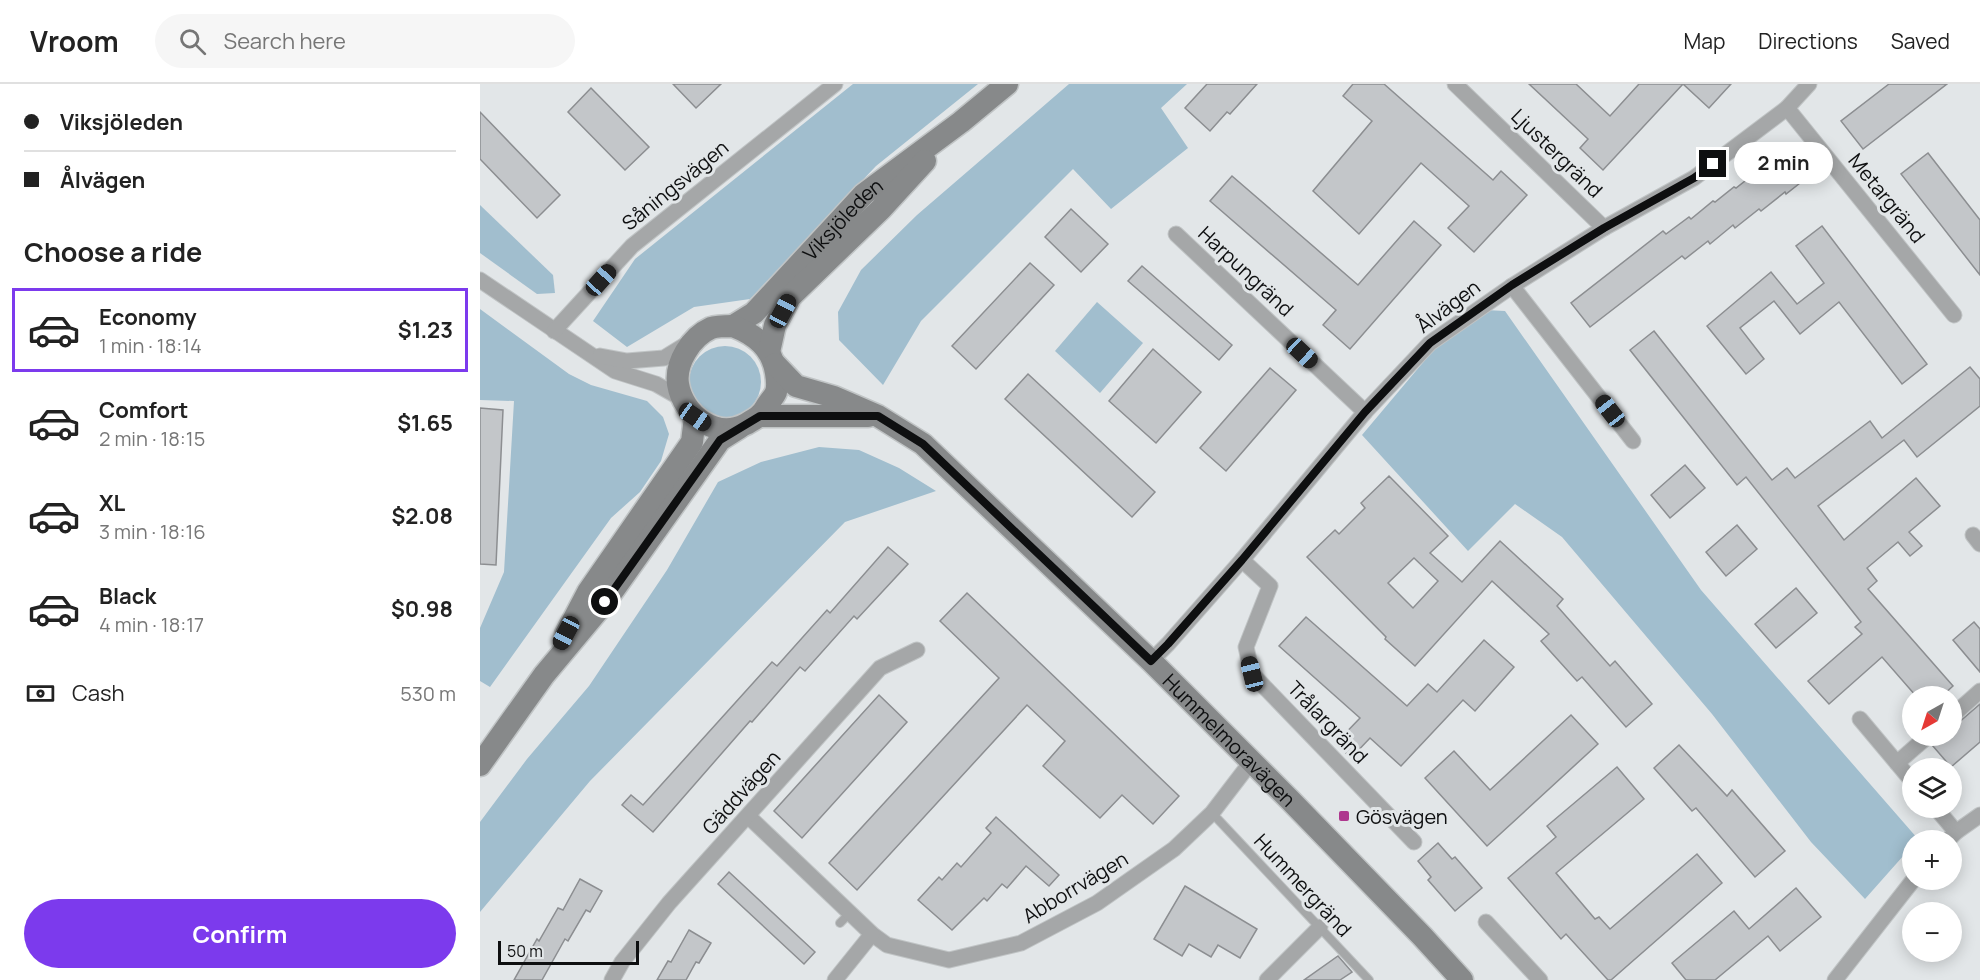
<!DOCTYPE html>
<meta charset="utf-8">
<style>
body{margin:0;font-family:Manrope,sans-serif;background:#f6f6f6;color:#222;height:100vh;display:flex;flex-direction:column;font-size:22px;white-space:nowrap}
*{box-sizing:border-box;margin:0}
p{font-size:20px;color:#767676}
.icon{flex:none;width:33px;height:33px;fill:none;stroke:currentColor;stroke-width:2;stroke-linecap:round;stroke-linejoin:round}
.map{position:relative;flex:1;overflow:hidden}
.drawer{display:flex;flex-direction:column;background:#fff;width:480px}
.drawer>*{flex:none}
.top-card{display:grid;align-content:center;height:132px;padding:0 24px;background:#fff}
.needle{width:39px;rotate:219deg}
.buttons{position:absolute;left:1422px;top:602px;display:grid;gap:12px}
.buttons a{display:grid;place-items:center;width:60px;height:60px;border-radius:50%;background:#fff;box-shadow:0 3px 15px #0003;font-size:30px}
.scale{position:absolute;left:18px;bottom:15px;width:141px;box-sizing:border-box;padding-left:6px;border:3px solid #0e0f10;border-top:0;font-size:16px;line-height:21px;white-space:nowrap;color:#0e0f10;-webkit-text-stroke:4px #e2e6e8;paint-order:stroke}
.end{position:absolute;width:27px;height:27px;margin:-14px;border:8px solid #0e0f10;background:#fff;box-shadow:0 0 0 3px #fff}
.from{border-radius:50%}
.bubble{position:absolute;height:42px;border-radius:21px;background:#fff;box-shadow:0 3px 15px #0003;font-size:20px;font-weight:700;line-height:42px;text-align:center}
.car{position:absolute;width:18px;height:36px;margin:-18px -9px;border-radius:8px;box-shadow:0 0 4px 2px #0007;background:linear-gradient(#222 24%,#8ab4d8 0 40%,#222 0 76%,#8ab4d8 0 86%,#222 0)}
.top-card b{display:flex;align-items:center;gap:21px;height:57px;font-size:22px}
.top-card b+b{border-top:2px solid #e0e0e0}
.top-card i{width:15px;height:15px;background:#222}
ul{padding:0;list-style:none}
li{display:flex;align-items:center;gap:18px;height:84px;margin:0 12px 9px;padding:0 12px;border:3px solid transparent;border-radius:0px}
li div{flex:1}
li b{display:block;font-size:22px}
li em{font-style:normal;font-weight:700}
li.selected{border-color:#7c3aed}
li>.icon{width:54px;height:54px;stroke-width:1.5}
h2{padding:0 24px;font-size:27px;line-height:72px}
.pay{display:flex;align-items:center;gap:15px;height:66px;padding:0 24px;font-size:22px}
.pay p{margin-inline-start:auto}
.button{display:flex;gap:12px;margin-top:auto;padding:12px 24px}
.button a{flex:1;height:69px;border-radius:36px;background:#7c3aed;color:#fff;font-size:24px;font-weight:700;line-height:69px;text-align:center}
header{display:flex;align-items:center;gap:36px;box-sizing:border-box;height:84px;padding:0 30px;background:#fff;border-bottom:2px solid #e0e0e0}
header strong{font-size:28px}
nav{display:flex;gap:33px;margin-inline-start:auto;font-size:21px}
.search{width:420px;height:54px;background:#f6f6f6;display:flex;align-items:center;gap:15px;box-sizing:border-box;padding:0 21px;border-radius:33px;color:#767676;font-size:22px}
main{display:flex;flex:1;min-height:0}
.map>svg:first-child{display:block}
.green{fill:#a1bece}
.building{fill:#c3c6c9;stroke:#8c8e91;stroke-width:1.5;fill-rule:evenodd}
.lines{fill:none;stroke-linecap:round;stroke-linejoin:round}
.lane-casing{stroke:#c0c4c5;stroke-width:10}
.street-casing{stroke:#c0c4c5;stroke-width:17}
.secondary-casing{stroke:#c0c4c5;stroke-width:25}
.lane{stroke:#a5a7a8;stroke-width:8}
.street{stroke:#a5a7a8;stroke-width:15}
.secondary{stroke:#87898a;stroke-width:22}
.route{stroke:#0e0f10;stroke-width:8}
.poi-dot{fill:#ae378e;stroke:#e2e6e8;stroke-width:2}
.labels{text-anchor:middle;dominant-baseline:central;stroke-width:6;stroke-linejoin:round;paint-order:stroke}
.street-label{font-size:20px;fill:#0e0f10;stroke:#e2e6e8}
.poi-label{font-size:20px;fill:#0e0f10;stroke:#e2e6e8;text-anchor:start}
</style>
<header>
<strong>Vroom</strong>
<div class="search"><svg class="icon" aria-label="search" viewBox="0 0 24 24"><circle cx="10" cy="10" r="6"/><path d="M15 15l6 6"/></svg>Search here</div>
<nav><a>Map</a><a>Directions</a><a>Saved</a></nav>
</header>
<main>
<section class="drawer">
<div class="top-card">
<b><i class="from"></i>Viksjöleden</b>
<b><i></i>Ålvägen</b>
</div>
<h2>Choose a ride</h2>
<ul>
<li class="selected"><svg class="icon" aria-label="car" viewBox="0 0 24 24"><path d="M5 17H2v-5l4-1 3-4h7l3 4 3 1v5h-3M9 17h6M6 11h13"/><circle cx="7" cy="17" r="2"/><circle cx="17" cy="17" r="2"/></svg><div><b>Economy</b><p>1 min · 18:14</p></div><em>$1.23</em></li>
<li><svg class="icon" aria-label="car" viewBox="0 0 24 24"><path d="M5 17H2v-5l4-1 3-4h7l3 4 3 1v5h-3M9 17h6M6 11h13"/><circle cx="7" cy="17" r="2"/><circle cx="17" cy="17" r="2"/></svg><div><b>Comfort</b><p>2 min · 18:15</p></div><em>$1.65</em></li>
<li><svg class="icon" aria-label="car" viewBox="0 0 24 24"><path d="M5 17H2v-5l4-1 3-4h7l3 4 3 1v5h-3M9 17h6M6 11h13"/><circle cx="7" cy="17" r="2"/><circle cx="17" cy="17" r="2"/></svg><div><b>XL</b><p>3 min · 18:16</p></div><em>$2.08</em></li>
<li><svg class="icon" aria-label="car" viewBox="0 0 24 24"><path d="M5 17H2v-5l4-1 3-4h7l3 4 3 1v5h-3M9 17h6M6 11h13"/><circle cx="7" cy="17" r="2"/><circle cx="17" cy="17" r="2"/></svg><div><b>Black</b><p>4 min · 18:17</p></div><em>$0.98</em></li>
</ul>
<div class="pay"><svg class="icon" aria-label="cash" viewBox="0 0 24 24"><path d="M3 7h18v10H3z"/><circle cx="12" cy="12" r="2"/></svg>Cash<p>530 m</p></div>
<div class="button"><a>Confirm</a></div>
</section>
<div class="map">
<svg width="1500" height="896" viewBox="0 0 1500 896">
<rect width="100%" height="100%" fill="#e2e6e8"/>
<g class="green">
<path d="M373 0H498L396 82 270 215 214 223 147 263 113 237 155 175Z"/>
<path d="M589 0H707L681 24 708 64 631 125 593 85 441 237 403 301 359 256 358 228 381 186 437 131Z"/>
<path d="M0 121 73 191 75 209 57 210 0 169Z"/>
<path d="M617 218 663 259 620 309 575 267Z"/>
<path d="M0 225 89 290 111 301 167 317 183 333 189 350 181 377 160 408 131 434 10 603 0 597V544L24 488 34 317 0 316Z"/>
<path d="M1005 226 1025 227 1221 506 1438 755 1432 756V762L1385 815 1331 758 1232 630 1082 453 1035 420 988 467 882 351 956 263Z"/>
<circle cx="245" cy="298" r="36"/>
<path d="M339 363 379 366 419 384 456 407 365 438 110 697 0 828V738L47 675 109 602 187 486 238 398 281 378Z"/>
</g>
<g class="building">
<path d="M193 0H241L216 24Z"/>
<path d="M727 0H777L750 30 747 28 730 47 705 24Z"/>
<path d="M873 0H904L1013 96 1021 87 1047 111 994 168 968 144 989 122 941 79 879 150 833 107 892 37 863 12Z"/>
<path d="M1049 0H1096L1130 32 1159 0H1203L1123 86 1100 64 1108 55Z"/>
<path d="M1203 0H1251L1229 24Z"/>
<path d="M1409 0H1467L1383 65 1361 37Z"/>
<path d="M111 4 169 63 145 86 88 28Z"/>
<path d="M0 28 80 111 57 134 0 75Z"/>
<path d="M1309 67 1329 92 1306 110 1305 108 1281 127 1279 125 1255 144 1253 141 1230 160 1228 157 1205 175 1202 172 1110 243 1091 219 1183 147 1186 150 1209 133 1211 135 1233 117 1235 118 1254 103 1256 104 1284 82 1286 85Z"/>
<path d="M1448 69 1500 136V191L1421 90Z"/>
<path d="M752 92 878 201 934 137 961 161 870 265 843 241 856 226 730 117Z"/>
<path d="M591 125 628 160 601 188 565 153Z"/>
<path d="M1342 142 1447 280 1422 300 1359 218 1320 250 1294 217 1260 244 1284 275 1266 290 1227 242 1291 188 1317 220 1344 199 1316 162Z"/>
<path d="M550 179 574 201 496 285 472 262Z"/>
<path d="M662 182 752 261 739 276 648 197Z"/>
<path d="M1174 247 1292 396 1307 384 1315 394 1390 337 1402 354 1490 283 1500 295V322L1437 373 1424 356 1338 422 1364 456 1436 394 1460 422 1429 448 1442 462 1430 472 1418 458 1387 484 1397 497 1388 505 1473 602 1462 612H1436L1402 573 1349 620 1328 597 1382 550 1375 543 1381 538 1266 393 1257 401 1150 266Z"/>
<path d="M673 265 721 308 676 359 629 317Z"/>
<path d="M790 284 816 306 746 387 720 364Z"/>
<path d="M548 290 675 408 652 433 525 315Z"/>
<path d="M0 324 23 326 16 481 0 480Z"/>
<path d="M1205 381 1225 404 1190 434 1171 411Z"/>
<path d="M909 392 968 452 950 469 982 498 1020 457 1083 515 1077 522 1130 582 1135 577 1172 620 1146 643 1102 593 1097 597 1061 557 1069 550 1012 497 935 582 905 555 906 553 827 473 855 446 859 450 885 424 881 419ZM934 474 958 497 933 524 908 499Z"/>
<path d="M1257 441 1277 465 1246 492 1226 468Z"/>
<path d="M408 463 428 480 377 535 374 532 325 587 320 583 272 638 270 637 173 748 142 721 151 711 163 721 292 578 297 582 347 526 350 529Z"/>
<path d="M1316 504 1337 529 1296 564 1275 540Z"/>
<path d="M487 509 699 712 673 740 642 711 620 734 563 682 585 657 547 621 377 806 349 779 519 594 460 537Z"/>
<path d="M826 533 927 622 948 600 957 608 1004 556 1034 583 995 627 983 616 921 682 890 654 871 674 856 659 880 634 799 562Z"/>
<path d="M1494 538 1500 545V588L1473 556Z"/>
<path d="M399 611 427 638 322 754 294 727Z"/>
<path d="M1500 620V658L1471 683 1452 661 1460 651H1472V641L1478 639Z"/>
<path d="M1091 631 1118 660 1007 762 945 694 974 667 1010 706Z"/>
<path d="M1199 661 1247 712 1252 706 1305 767 1275 793 1216 724 1212 727 1174 684Z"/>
<path d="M1137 683 1164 715 1076 789 1115 835 1119 833 1130 845 1217 770 1242 799 1131 896H1128L1086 850 1081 855 1028 794 1076 753 1067 742Z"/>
<path d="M516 733 579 791 569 802 546 782 527 804 522 800 507 817 504 814 472 846 438 816 459 793 462 796 477 779 481 783 511 749 506 744Z"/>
<path d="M958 759 972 775 975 773 1002 804 975 827 948 796 951 793 938 777Z"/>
<path d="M249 788 335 868 324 880 238 800Z"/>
<path d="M100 795 122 807 110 828 106 826 88 857 85 855 62 896H34L57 855 59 857 78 824 83 826Z"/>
<path d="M705 802 777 845 760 874 738 861 731 873 709 860 702 872 674 855Z"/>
<path d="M1316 804 1341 833 1300 867 1288 852 1235 896H1206L1192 879 1254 827 1269 845Z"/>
<path d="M209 846 231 859 219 879 216 878 206 896H177L188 877 191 878Z"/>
<path d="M858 872 872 888 860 896H824Z"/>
</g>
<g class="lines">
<g class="lane-casing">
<g id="lane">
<path d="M732 729 889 896"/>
<path d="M360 839 370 829"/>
</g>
</g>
<g class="street-casing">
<g id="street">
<path d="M975 0 1124 144"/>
<path d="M1307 24 1474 231"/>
<path d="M696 150 885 328"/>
<path d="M0 196 135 287 176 300 204 316"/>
<path d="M1032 202 1153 357"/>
<path d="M74 247 152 162 355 0"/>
<path d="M120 272 147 277 184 274 210 258"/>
<path d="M1493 451 1500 460"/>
<path d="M762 476 790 502 766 563 772 590 934 758"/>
<path d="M671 577 688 560 762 476 885 328 950 259 1032 202 1124 144 1214 94 1307 24 1329 0"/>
<path d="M1472 632 1500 607"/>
<path d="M1380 635 1432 697"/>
<path d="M1417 679 1449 651"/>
<path d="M1455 723 1476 748"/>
<path d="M268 732 392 850 407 861 469 876 541 859 617 819 694 765 732 729 771 678"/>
<path d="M1468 756 1476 748 1500 731"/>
<path d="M1006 838 1060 896"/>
<path d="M132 896 142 878 189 819 400 584 437 566"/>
<path d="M355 896 392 850"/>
<path d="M787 896 840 843"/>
<path d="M1355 896 1434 795"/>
</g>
</g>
<g class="secondary-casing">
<g id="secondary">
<path id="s1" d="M253 242 274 229 384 110 481 38 527 0"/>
<path d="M253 242C276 251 292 264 296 289 297 295 298 302 296 308 294 313 289 318 286 323 281 332 275 335 266 340 236 356 203 331 198 300 195 279 211 253 231 244 237 242 246 242 253 242Z"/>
<path d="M289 268 295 241 310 213 401 125 445 77"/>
<path id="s2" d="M295 280 316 302 354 313 398 332 443 360 671 577 811 717 942 852 982 896"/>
<path d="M280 332H388"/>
<path d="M86 550 108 508 212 358 215 333"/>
<path d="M0 681 64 591 125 518 240 356 259 344"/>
</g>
</g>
<use href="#lane" class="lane"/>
<use href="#street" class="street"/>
<use href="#secondary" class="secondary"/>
</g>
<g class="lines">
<path class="route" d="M125 518 240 356 280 332H398L443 360 671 577 688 560 762 476 885 328 950 259 1032 201 1124 144 1214 94 1233 80"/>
</g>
<rect class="poi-dot" x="858" y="726" width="12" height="12" rx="3"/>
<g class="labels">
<g class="street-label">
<text transform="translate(1077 69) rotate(44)">Ljustergränd</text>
<text transform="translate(195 101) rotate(-39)">Såningsvägen</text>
<text transform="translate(1407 114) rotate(51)">Metargränd</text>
<text stroke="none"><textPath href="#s1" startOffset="154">Viksjöleden</textPath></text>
<text transform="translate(766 187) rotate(43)">Harpungränd</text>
<text transform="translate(968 222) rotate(-37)">Ålvägen</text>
<text transform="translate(848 638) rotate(46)">Trålargränd</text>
<text stroke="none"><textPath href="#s2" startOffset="597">Hummelmoravägen</textPath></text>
<text transform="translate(261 708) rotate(-48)">Gäddvägen</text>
<text transform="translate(823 801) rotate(47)">Hummergränd</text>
<text transform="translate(595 803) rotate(-31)">Abborrvägen</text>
</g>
<g class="poi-label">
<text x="876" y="732">Gösvägen</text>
</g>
</g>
</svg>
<div class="buttons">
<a><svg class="needle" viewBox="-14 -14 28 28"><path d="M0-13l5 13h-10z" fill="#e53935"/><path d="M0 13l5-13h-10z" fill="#767676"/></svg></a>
<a><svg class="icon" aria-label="layers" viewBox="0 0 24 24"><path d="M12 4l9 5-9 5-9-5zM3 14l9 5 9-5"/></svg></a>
<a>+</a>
<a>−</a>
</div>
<div class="scale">50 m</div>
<i class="end from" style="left:125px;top:518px"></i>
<i class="end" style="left:1233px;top:80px"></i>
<div class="bubble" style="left:1254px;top:58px;width:99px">2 min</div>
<i class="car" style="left:121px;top:196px;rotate:42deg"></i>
<i class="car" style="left:303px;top:227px;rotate:28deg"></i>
<i class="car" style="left:822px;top:269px;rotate:133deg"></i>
<i class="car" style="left:1130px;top:327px;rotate:322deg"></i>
<i class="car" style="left:215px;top:333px;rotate:125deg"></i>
<i class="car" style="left:86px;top:549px;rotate:208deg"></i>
<i class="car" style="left:772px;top:590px;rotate:346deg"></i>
</div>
</main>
